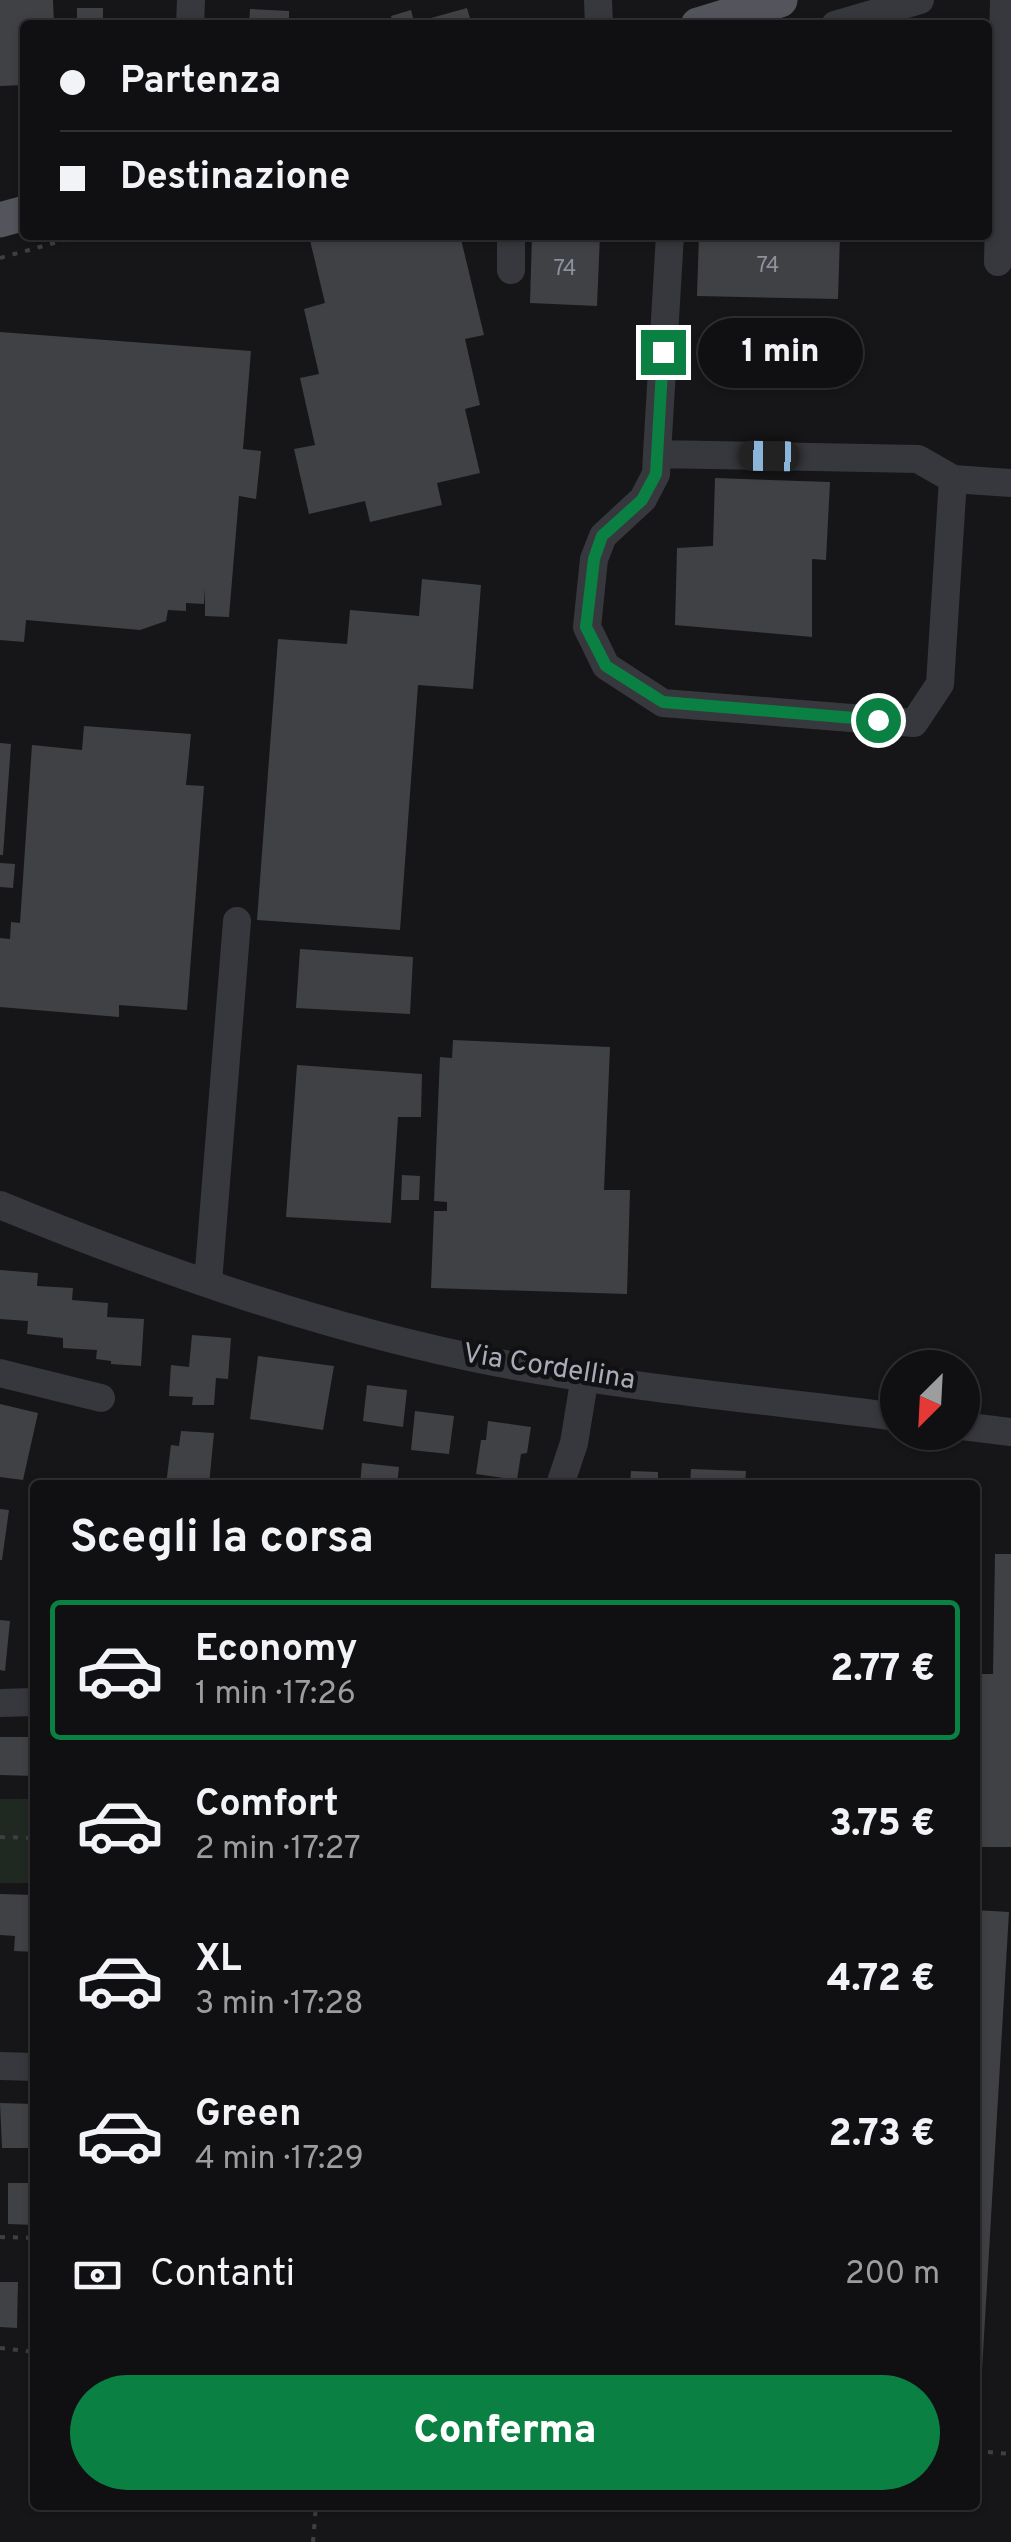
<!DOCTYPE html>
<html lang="it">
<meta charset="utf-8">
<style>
body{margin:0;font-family:Overpass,sans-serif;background:#19191b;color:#f1f3f6;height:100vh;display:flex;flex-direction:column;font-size:38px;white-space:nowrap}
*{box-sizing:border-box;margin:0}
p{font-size:32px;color:#9c9d9f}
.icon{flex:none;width:55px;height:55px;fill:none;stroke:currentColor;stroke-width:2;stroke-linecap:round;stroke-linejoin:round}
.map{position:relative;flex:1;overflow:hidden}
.sheet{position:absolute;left:30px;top:1480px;width:950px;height:1030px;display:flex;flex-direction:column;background:#101012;border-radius:10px;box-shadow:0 2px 8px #0004,0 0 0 2px #303032}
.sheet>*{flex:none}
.banner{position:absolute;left:20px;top:20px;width:972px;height:220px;border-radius:10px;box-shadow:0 2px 8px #0004,0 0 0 2px #303032;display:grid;align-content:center;height:220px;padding:0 40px;background:#101012}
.needle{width:65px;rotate:204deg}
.buttons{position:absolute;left:880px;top:1350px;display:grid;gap:20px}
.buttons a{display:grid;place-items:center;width:100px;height:100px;border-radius:50%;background:#101012;box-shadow:0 2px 8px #0004,0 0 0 2px #303032;font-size:50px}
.end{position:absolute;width:45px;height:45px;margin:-22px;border:12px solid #0b8043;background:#fff;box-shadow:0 0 0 5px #fff}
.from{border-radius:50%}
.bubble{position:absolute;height:70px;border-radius:35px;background:#101012;box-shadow:0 2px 8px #0004,0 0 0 2px #303032;font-size:32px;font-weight:800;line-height:70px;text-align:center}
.car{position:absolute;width:30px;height:60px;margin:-30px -15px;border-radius:12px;box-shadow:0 0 8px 2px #0007;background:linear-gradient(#222 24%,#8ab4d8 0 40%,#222 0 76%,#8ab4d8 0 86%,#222 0)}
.banner b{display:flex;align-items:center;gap:35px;height:95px;font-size:38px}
.banner b+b{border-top:2px solid #303032}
.banner i{width:25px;height:25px;background:#f1f3f6}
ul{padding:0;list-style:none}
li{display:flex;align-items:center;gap:30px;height:140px;margin:0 20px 15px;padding:0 20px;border:5px solid transparent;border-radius:10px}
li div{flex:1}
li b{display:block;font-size:38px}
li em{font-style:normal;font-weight:800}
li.selected{border-color:#0b8043}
li>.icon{width:90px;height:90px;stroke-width:1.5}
h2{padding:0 40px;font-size:45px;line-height:120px}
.pay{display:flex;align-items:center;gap:25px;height:110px;padding:0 40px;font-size:38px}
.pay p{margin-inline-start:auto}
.primary-button{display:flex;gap:20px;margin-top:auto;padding:20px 40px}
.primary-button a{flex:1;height:115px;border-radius:60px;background:#0b8043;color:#fff;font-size:40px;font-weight:800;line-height:115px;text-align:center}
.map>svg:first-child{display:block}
.green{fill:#202822}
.building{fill:#404145}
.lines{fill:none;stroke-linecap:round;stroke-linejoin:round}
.path{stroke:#3d3f44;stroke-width:4;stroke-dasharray:5 8;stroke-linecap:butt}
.minor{stroke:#37383d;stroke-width:28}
.major{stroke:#53545c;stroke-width:35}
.route{stroke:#0b8043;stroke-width:12}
.labels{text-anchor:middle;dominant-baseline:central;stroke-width:9;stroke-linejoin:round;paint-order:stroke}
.number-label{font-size:22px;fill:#8e919b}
.street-label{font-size:28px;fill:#a8acb8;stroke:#111113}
</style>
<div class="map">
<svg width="1011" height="2542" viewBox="0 0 1011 2542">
<rect width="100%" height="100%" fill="#161618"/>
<rect class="green" x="0" y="1799" width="35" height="84"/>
<g class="building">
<path d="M0 0H53L54 25H25V85L0 86Z"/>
<rect x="77" y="8" width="26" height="17"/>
<path d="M467 8 472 25H433L431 18Z"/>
<path d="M250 9 289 11V25H249Z"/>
<path d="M411 10 415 25H393L391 16Z"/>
<path d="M315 235H460L484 335 465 339 480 405 465 409 480 473 437 483 442 505 370 522 365 501 309 514 294 449 315 445 300 378 319 374 304 309 325 303 309 236Z"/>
<path d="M532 235H600L597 306 530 303Z"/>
<path d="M699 235H840L838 299 697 296Z"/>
<path d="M0 332 251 351 243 449 261 451 256 499 239 496 229 617 205 616V588L204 604 186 603V611L168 610 166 621 140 630 26 620 24 642 0 640Z"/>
<path d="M715 478 830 482 826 560 812 559V637L675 625 677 548 713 546Z"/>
<path d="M422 579 481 585 473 689 418 685 400 930 257 920 278 639 347 644 350 610 419 616Z"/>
<path d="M84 726 191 734 186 785 204 786 187 1010 119 1005V1017L0 1007V938L10 939 11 922 20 923 32 745 82 750Z"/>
<path d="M0 743 11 744 3 855H0Z"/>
<path d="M0 863 15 864 13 888 0 887Z"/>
<path d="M300 949 413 957 410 1014 296 1008Z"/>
<path d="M453 1040 610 1047 604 1190H630L627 1294 431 1288 434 1211H447V1202L434 1201 440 1057 452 1058Z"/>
<path d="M297 1065 422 1074 421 1117H398L391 1223 286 1217Z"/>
<path d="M402 1175 420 1176 419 1200H401Z"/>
<path d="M0 1270 38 1273 37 1286 73 1288 72 1300 108 1303 107 1317 144 1319 141 1366 111 1364V1361L96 1359 97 1350 63 1348V1338L27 1334 28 1321 0 1319Z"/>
<path d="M192 1335 231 1338 228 1379 216 1378 214 1405H192L193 1397 169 1396 171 1365 189 1367Z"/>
<path d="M258 1356 334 1366 323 1430 250 1419Z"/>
<path d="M367 1385 407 1390 403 1427 363 1421Z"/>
<path d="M0 1404 38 1413 23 1480 0 1477Z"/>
<path d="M415 1411 454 1416 449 1454 411 1450Z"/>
<path d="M488 1421 531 1427 527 1453 521 1454 517 1480 476 1474 481 1440H486Z"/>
<path d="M181 1431 214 1433 209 1485H166L171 1445 179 1446Z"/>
<path d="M362 1463 399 1467 397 1485H360Z"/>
<path d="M691 1469 746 1471 745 1485H690Z"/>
<path d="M631 1471 658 1472V1485H630Z"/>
<path d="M0 1509 9 1510 2 1560H0Z"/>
<path d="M995 1554H1011V1847H975V1674H993Z"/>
<path d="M0 1620 10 1621 5 1671 0 1670Z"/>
<path d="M0 1737H35V1776L0 1775Z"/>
<path d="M0 1894 35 1895V1952L14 1951 15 1936 0 1935Z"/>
<path d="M975 1910 1009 1912 979 2421H975Z"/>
<path d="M0 2103 35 2104V2148H2Z"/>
<path d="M8 2183H35V2225L8 2224Z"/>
<path d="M0 2282H18L17 2328 0 2327Z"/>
</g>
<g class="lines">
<g class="path">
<path d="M0 258 83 235"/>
<path d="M0 1837 35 1838"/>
<path d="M0 2237 35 2238"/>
<path d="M0 2348 35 2352"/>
<path d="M975 2451 1011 2454"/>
<path d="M313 2542 316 2505"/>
</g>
<g class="minor">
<path d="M598 0 599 25"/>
<path d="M190 25 191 0"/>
<path d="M835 25 920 0"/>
<path d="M511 235V270"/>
<path d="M998 262 1004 0"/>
<path d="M657 454 918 459 953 479 940 684 914 723 663 703 606 666 587 627 594 559 603 536 643 499 656 474 657 454 670 235"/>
<path d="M953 479 1011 483"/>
<path d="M0 1205C161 1271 328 1330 499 1363 630 1388 765 1400 898 1417"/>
<path d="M208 1282 237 921"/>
<path d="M0 1373 101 1398"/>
<path d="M962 1426 1011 1432"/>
<path d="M560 1485 574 1443 585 1376"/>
<path d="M0 1703 35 1702"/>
<path d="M0 2066 35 2067"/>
</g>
<g class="major">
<path d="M698 25 780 0"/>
<path d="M0 220 25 213"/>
</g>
</g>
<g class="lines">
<path class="route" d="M663 352 656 474 642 500 602 536 594 559 586 627 606 666 663 702 878 720"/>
</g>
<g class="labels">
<g class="number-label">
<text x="768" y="266">74</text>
<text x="565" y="269">74</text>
</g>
<g class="street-label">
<text transform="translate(549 1368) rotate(9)">Via Cordellina</text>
</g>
</g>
</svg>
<div class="buttons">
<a><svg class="needle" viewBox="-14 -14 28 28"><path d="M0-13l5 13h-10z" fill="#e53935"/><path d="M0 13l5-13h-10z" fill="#9c9d9f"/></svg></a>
</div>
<i class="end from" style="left:878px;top:720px"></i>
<i class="end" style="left:663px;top:352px"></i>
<div class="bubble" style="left:698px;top:318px;width:165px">1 min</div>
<i class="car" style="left:769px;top:456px;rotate:271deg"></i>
<div class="banner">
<b><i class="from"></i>Partenza</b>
<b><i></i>Destinazione</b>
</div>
<section class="sheet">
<h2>Scegli la corsa</h2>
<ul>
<li class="selected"><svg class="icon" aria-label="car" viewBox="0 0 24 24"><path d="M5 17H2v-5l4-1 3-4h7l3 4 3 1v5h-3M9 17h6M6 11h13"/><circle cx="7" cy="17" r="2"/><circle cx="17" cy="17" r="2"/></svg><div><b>Economy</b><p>1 min · 17:26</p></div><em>2.77 €</em></li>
<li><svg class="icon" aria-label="car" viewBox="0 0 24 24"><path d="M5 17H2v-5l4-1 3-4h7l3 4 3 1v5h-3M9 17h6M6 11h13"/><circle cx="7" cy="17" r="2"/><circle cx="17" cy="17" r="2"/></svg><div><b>Comfort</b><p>2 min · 17:27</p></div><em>3.75 €</em></li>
<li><svg class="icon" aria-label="car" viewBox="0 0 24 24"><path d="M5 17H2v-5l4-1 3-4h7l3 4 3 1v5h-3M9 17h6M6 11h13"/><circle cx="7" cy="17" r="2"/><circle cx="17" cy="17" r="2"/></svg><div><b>XL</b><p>3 min · 17:28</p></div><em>4.72 €</em></li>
<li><svg class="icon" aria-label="car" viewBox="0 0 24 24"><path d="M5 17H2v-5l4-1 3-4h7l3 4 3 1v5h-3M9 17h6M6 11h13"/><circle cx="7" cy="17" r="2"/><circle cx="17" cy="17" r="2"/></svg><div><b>Green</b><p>4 min · 17:29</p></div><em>2.73 €</em></li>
</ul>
<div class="pay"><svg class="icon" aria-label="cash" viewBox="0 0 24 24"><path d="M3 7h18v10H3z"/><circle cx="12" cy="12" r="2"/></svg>Contanti<p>200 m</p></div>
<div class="primary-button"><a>Conferma</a></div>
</section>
</div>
